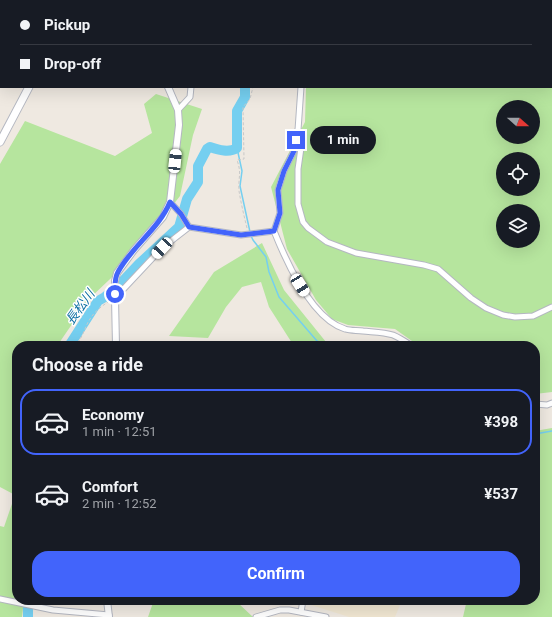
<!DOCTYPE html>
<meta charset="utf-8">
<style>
body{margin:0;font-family:Roboto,"Noto Sans JP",sans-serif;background:#20242c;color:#f1f3f6;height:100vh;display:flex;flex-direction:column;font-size:15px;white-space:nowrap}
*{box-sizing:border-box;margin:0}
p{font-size:13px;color:#9ea1a6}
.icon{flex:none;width:22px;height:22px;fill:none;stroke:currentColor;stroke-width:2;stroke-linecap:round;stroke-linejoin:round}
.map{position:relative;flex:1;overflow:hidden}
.drawer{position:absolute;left:12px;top:341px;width:528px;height:264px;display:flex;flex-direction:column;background:#171b24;border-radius:16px;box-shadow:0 4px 16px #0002}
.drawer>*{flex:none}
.banner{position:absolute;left:0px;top:0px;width:552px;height:88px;box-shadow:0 4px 16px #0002;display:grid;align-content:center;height:88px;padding:0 20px;background:#171b24}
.needle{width:26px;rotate:111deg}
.tools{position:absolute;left:496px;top:100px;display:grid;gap:8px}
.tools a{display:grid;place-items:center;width:44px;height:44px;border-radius:50%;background:#171b24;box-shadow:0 4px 16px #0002;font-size:20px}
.end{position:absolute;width:18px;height:18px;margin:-9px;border:5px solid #4264fb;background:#fff;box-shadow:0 0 0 2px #fff}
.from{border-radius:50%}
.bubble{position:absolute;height:28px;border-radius:14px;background:#171b24;box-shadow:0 4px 16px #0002;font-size:13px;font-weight:700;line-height:28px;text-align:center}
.car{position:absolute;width:12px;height:24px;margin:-12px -6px;border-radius:5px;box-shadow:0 0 3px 1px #0007;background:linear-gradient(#fff 24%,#345 0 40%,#fff 0 76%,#345 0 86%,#fff 0)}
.banner b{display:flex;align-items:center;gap:14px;height:38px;font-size:15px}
.banner b+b{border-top:1px solid #363941}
.banner i{width:10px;height:10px;background:#f1f3f6}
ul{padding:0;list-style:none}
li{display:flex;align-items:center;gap:12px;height:66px;margin:0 8px 6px;padding:0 12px;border:2px solid transparent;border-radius:16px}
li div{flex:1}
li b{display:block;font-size:15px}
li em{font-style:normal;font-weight:700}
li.active{border-color:#4264fb}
li>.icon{width:36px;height:36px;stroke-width:1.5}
h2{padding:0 20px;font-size:18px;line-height:48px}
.primary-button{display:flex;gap:8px;margin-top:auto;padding:8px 20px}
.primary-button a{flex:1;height:46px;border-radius:16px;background:#4264fb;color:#fff;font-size:16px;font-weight:700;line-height:46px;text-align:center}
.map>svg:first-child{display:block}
.education{fill:#f0e6d1}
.green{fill:#b6e59e;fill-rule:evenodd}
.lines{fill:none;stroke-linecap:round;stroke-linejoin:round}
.stream{stroke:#75cff0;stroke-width:1.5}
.river{stroke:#75cff0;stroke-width:10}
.minor-casing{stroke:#b4b7c1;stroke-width:7}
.tertiary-casing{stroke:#b4b7c1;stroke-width:8}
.secondary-casing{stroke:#b4b7c1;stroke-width:9}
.path{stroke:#c9c9c9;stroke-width:1;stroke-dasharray:3 2;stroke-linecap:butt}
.minor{stroke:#fff;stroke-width:5}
.tertiary{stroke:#fff;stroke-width:6}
.secondary{stroke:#fff;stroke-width:7}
.route{stroke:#4264fb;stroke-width:5}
.labels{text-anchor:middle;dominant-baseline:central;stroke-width:3;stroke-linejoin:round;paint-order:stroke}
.water-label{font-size:13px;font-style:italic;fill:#0d6fa3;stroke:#fff}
</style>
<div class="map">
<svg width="552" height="617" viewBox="0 0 552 617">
<rect width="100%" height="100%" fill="#efe9e1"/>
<path class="education" d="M309 600H402L395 617H349L308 604Z"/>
<g class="green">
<path d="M0 0H58L59 1H1L0 5Z"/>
<path d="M342 0H552V392L535 394V346H419L395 329 348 325 332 319 316 300 287 249 271 187 305 122 306 87H551V1H340ZM503 107H533V137H503ZM503 159H533V189H503ZM503 211H533V241H503Z"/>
<path d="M156 94 202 109 193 135 180 196 127 263 90 298 57 346H17V600H24L22 617H0V526L4 527 15 495 0 487V164L25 121 115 156 152 133 144 104Z"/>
<path d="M262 243 284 290 326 342 346 346H291L292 343 269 307 261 282 242 287 226 307 208 338 169 336 214 272Z"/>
<path d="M552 428V617H463L466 604 462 600H535V431Z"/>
<path d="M154 600H239L238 603 253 617H148Z"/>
</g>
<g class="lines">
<g class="stream">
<path d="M237 148 242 171 240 186 250 232"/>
<path d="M251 236 253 240 266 257 269 272 279 297 317 341 327 346"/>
<path d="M535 434 552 431"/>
</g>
<g class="river">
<path d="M273 1 274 0"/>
<path d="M69 346 98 301 105 297 123 281 139 264 179 227 187 199 198 182V166L207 149 210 147C219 150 229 153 237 148V111L245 97V87"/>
<path d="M28 617V600"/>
</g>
<g class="minor-casing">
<g id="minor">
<path d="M223 1 224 0"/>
<path d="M329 1 331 0"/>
<path d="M301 87 298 130 295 149 284 171 278 190 280 213 274 231C286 261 312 319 345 329 351 331 357 330 363 331 373 332 384 332 393 335 400 338 406 342 412 346"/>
<path d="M178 110 190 97 191 87"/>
<path d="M298 130 302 141 298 169V204L303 222 308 228 327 242 356 253 424 265 438 269 471 298 486 308 503 315 515 317 533 316 552 307"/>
<path d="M170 202 181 214 189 227 241 235 274 231"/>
<path d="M115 298 162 248 189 227"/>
<path d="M535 404 547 405 552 403"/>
<path d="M0 599 53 610 109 615"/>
<path d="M301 612 303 600"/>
<path d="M256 617 280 610H289L326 617"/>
</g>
</g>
<g class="tertiary-casing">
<g id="tertiary">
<path d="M116 346 115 298V281L117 273 134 250 163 217 170 202 179 125 178 110 168 87"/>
<path d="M107 600 109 617"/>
</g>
</g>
<g class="secondary-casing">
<g id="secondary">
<path d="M75 1V0"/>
<path d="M0 142 29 87"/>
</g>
</g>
<g class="path">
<path d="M58 0 60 1"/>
<path d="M286 1 287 0"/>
<path d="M247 228C244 216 241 203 239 191 238 177 242 174 237 160L244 159 243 107 250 99 253 87"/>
<path d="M74 346C83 339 84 328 90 319 94 312 102 306 108 302"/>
</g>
<use href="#minor" class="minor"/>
<use href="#tertiary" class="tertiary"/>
<use href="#secondary" class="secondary"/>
</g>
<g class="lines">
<path class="route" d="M115 294C115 287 114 279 118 272 132 246 159 229 170 202L181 214 189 227 241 235 274 231 280 213 278 190 284 171 295 149 296 140"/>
</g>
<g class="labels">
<g class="water-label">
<text transform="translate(80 307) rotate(-54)">長松川</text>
</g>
</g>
</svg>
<div class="tools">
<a><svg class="needle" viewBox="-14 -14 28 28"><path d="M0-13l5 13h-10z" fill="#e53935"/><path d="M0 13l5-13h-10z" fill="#9ea1a6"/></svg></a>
<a><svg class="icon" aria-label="locate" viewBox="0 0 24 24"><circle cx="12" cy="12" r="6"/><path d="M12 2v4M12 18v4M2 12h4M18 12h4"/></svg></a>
<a><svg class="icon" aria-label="layers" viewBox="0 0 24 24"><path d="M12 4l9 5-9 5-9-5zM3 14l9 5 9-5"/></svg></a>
</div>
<i class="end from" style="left:115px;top:294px"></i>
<i class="end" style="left:296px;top:140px"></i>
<div class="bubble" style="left:310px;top:126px;width:66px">1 min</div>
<i class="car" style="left:175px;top:161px;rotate:6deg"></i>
<i class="car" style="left:162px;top:248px;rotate:223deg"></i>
<i class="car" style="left:300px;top:285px;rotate:148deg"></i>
<div class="banner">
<b><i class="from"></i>Pickup</b>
<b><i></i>Drop-off</b>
</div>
<section class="drawer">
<h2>Choose a ride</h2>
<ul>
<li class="active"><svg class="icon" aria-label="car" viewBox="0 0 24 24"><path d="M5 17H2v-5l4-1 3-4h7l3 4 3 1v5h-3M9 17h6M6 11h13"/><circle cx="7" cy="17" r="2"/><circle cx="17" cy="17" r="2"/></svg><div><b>Economy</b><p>1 min · 12:51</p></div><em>¥398</em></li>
<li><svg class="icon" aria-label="car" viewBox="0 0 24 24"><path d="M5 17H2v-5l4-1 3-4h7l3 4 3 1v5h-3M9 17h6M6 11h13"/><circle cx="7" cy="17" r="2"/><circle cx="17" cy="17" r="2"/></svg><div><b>Comfort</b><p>2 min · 12:52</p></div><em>¥537</em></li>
</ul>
<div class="primary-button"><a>Confirm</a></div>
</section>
</div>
